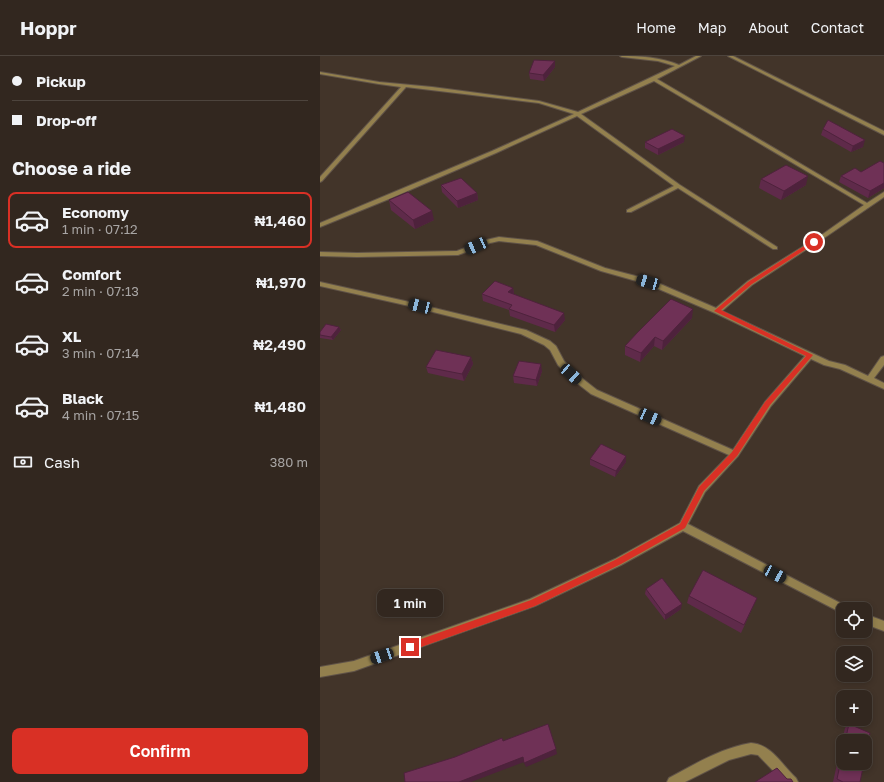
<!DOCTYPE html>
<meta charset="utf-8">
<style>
body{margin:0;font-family:"Golos Text",sans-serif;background:#3a2f28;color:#f1f3f6;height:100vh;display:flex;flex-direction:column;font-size:15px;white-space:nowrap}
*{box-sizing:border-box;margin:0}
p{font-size:13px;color:#a8a5a4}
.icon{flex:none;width:22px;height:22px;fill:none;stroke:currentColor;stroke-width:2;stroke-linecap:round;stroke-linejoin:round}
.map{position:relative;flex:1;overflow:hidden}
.drawer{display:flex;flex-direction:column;background:#32271f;width:320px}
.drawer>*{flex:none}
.hud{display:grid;align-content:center;height:88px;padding:0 12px;background:#32271f}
.tools{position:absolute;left:516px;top:546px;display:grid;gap:8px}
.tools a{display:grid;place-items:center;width:36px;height:36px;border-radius:8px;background:#32271f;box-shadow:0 2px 6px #0003,0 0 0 1px #4d443d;font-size:20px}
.end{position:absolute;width:18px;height:18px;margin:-9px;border:5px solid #d93025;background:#fff;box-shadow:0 0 0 2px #fff}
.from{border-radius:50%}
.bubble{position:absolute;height:28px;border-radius:8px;background:#32271f;box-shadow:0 2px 6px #0003,0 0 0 1px #4d443d;font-size:13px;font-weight:600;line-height:28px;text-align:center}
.car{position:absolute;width:12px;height:24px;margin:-12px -6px;border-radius:5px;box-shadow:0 0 3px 1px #0007;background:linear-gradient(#222 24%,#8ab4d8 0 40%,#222 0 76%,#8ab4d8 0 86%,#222 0)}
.hud b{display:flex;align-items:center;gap:14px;height:38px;font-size:15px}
.hud b+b{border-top:1px solid #4d443d}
.hud i{width:10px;height:10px;background:#f1f3f6}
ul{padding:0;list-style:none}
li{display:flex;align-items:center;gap:12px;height:56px;margin:0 8px 6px;padding:0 4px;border:2px solid transparent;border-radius:8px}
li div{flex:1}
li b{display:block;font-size:15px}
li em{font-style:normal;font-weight:600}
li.current{border-color:#d93025}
li>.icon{width:36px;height:36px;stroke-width:1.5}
h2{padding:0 12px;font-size:18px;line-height:48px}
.pay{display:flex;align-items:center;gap:10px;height:44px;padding:0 12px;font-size:15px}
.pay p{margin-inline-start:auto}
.button{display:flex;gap:8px;margin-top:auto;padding:8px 12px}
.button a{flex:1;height:46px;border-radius:8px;background:#d93025;color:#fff;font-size:16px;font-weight:600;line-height:46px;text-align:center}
header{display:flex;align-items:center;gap:24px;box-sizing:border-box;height:56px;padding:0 20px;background:#32271f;border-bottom:1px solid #4d443d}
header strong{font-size:19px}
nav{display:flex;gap:22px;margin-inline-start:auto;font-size:14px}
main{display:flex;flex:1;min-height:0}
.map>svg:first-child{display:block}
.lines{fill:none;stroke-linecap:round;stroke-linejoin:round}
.minor-casing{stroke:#605348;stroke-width:2}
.minor{fill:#93804e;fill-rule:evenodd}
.wall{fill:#5f2a4a}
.shaded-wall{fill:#4e223c}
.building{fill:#6f3156;stroke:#4e223c}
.route{fill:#d93025}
</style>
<header>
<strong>Hoppr</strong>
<nav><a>Home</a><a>Map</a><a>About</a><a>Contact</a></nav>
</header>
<main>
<section class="drawer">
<div class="hud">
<b><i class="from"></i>Pickup</b>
<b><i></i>Drop-off</b>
</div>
<h2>Choose a ride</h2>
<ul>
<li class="current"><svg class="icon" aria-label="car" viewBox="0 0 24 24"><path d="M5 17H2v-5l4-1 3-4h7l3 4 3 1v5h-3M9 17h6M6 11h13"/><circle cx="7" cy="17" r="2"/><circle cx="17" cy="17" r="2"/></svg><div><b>Economy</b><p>1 min · 07:12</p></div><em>₦1,460</em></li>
<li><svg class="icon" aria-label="car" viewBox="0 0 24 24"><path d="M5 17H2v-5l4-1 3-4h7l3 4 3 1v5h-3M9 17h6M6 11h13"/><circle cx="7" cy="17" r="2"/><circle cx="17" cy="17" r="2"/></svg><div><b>Comfort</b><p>2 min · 07:13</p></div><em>₦1,970</em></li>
<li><svg class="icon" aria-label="car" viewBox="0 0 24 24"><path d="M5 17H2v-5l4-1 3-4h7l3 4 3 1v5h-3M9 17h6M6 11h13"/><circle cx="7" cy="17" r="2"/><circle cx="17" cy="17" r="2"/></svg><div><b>XL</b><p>3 min · 07:14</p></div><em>₦2,490</em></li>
<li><svg class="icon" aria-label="car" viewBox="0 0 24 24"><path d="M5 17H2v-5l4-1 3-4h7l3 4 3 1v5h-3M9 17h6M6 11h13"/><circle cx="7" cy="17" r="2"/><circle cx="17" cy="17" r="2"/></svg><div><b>Black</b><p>4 min · 07:15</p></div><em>₦1,480</em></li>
</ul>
<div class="pay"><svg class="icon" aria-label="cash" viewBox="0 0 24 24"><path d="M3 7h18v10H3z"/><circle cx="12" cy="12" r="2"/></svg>Cash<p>380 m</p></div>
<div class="button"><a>Confirm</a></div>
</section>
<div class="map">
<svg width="564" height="726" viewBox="0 0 564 726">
<rect width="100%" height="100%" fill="#423429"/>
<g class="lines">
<g class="minor-casing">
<g id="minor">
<path d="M300 0C320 0 340 1 359 9L376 0H381L337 23 547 147 564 136V141L507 180 432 229 402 255 509 305 525 309 548 320 561 301 564 300V309L554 322 564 327V333L520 313 504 309 491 303 451 350 418 400 385 436 368 468 526 550 528 553H523V558L520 556 363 475 301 509 215 550 34 615 0 621V611L34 605 210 543 295 503 360 467 379 430 409 399 271 338 248 320 238 309 230 294 224 289 201 278 85 249 0 230V226L85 245 206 274 230 285 236 290 244 305 254 316 277 334 413 394 445 346 485 300 395 257 327 228 281 215 216 189 179 185 170 187 138 199 37 201 0 200V196L37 197 137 195 166 184 179 181 217 185 285 212 331 224 396 252 428 225 503 178 544 149 334 25 261 58 360 129 457 191V193H453L358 132 311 156H307V154L354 130 257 60 176 97 69 143 0 171V167L172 95 254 58 219 47 86 31 2 125 0 126V121L81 31 59 28 0 18V16L59 26 112 31 219 45 258 56 355 10 338 5 302 1Z"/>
<path d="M408 0H413L564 75V79Z"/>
<path d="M545 558 564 565V575L545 568Z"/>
<path d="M431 687C451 688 462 709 476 722L478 726H464L438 699 431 698 409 704 365 726H347L349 722C375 708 401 692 431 687Z"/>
</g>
</g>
<use href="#minor" class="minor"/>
</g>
<g class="wall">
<path d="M235 11 224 25 210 23 209 17Z"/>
<path d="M503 73 543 91 531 96 501 79Z"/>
<path d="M325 86H364L338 99 325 92Z"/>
<path d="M564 107V132L548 142 519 126 521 120 541 116Z"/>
<path d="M441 123 486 129 461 144 439 132Z"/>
<path d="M121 129 157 137 158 144 138 152 122 136Z"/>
<path d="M69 144 114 164 95 173 71 154Z"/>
<path d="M193 232 194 238 245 264 235 276 190 260 189 254 163 245 162 238Z"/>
<path d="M372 262 342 294 334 290 320 306 305 299V290Z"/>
<path d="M19 271 21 274 13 284 0 282V276Z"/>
<path d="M151 301 153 308 144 325 108 317 106 311Z"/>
<path d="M222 315 217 330 194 327 193 320Z"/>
<path d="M270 403 306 406 295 421 270 409Z"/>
<path d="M326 533 361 553 345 564 325 538Z"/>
<path d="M369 540 437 542 421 577 367 547Z"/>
<path d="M529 668 545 685H523V707L540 726H513L525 672Z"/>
</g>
<g class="shaded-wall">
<path d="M235 5V11L224 25 223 19Z"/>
<path d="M365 80 364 86 338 99V93Z"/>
<path d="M545 84 543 91 531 96 533 90Z"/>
<path d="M488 120 486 129 461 144 464 135Z"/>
<path d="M564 127V132L548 142 550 135Z"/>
<path d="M157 137 158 144 138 152 137 145Z"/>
<path d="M112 155 114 164 95 173 93 164Z"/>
<path d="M193 232 194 238 188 236Z"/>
<path d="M373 253 372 262 342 294 343 285Z"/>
<path d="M244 257 245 264 235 276 234 269Z"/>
<path d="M19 271 21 274 13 284 11 281Z"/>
<path d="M335 281 334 290 320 306 321 297Z"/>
<path d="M151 301 153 308 144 325 142 318Z"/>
<path d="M221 308 222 315 217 330 216 324Z"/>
<path d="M306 400V406L295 421 296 415Z"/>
<path d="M362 548 361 553 345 564V559Z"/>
<path d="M236 693 237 698 206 711 204 707Z"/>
<path d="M203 701 204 706 151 726H139Z"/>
</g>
<g class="building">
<path d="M214 4 235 5 223 19 209 17Z"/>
<path d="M508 64 545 84 533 90 503 73Z"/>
<path d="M352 73 365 80 338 93 325 86Z"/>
<path d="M560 105 564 107V127L550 135 521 120 535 112 541 116Z"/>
<path d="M466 109 488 120 464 135 441 123Z"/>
<path d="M141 122 157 137 137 145 121 129Z"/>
<path d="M88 136 112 155 93 164 69 144Z"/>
<path d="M175 225 193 232 188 236 244 257 234 269 189 253 192 249 162 238Z"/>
<path d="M351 243 373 253 343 285 335 281 321 297 305 290 317 277Z"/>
<path d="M6 268 19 271 11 281 0 279V276Z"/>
<path d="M116 294 151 301 142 318 106 311Z"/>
<path d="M199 305 221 308 216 324 193 320Z"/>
<path d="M281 388 306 400 296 415 270 403Z"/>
<path d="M383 514 437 542 424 569 369 540Z"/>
<path d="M342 522 362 548 345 559 326 533Z"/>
<path d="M228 668 236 693 204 707 203 701 139 726H85L84 717 135 701 182 682 183 685Z"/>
<path d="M529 668 550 677 545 700V685H525Z"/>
<path d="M523 694V707H544L540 726H523L517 723Z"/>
<path d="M457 712 467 723H471L473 726H435Z"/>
</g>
<path class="route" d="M492 185 497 186 432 228 401 254 493 299 450 349 417 400 384 435 365 472 301 508 215 550 90 595 87 594 86 591 87 588 90 587 211 544 295 504 360 468 379 431 412 396 445 346 486 300 394 255 428 226Z"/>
</svg>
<div class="tools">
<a><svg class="icon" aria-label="locate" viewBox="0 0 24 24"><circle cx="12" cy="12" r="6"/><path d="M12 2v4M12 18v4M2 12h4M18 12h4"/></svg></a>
<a><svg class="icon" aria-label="layers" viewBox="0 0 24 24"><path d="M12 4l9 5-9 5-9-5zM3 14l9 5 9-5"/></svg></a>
<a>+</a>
<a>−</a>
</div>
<i class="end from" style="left:494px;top:186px"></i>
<i class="end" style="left:90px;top:591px"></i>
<div class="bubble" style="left:57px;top:533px;width:66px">1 min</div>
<i class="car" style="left:156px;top:190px;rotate:246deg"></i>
<i class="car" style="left:328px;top:226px;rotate:286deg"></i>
<i class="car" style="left:100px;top:250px;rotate:284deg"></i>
<i class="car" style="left:251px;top:318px;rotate:132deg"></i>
<i class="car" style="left:330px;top:361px;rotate:114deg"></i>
<i class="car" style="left:455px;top:518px;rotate:118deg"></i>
<i class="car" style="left:62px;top:600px;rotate:252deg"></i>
</div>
</main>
